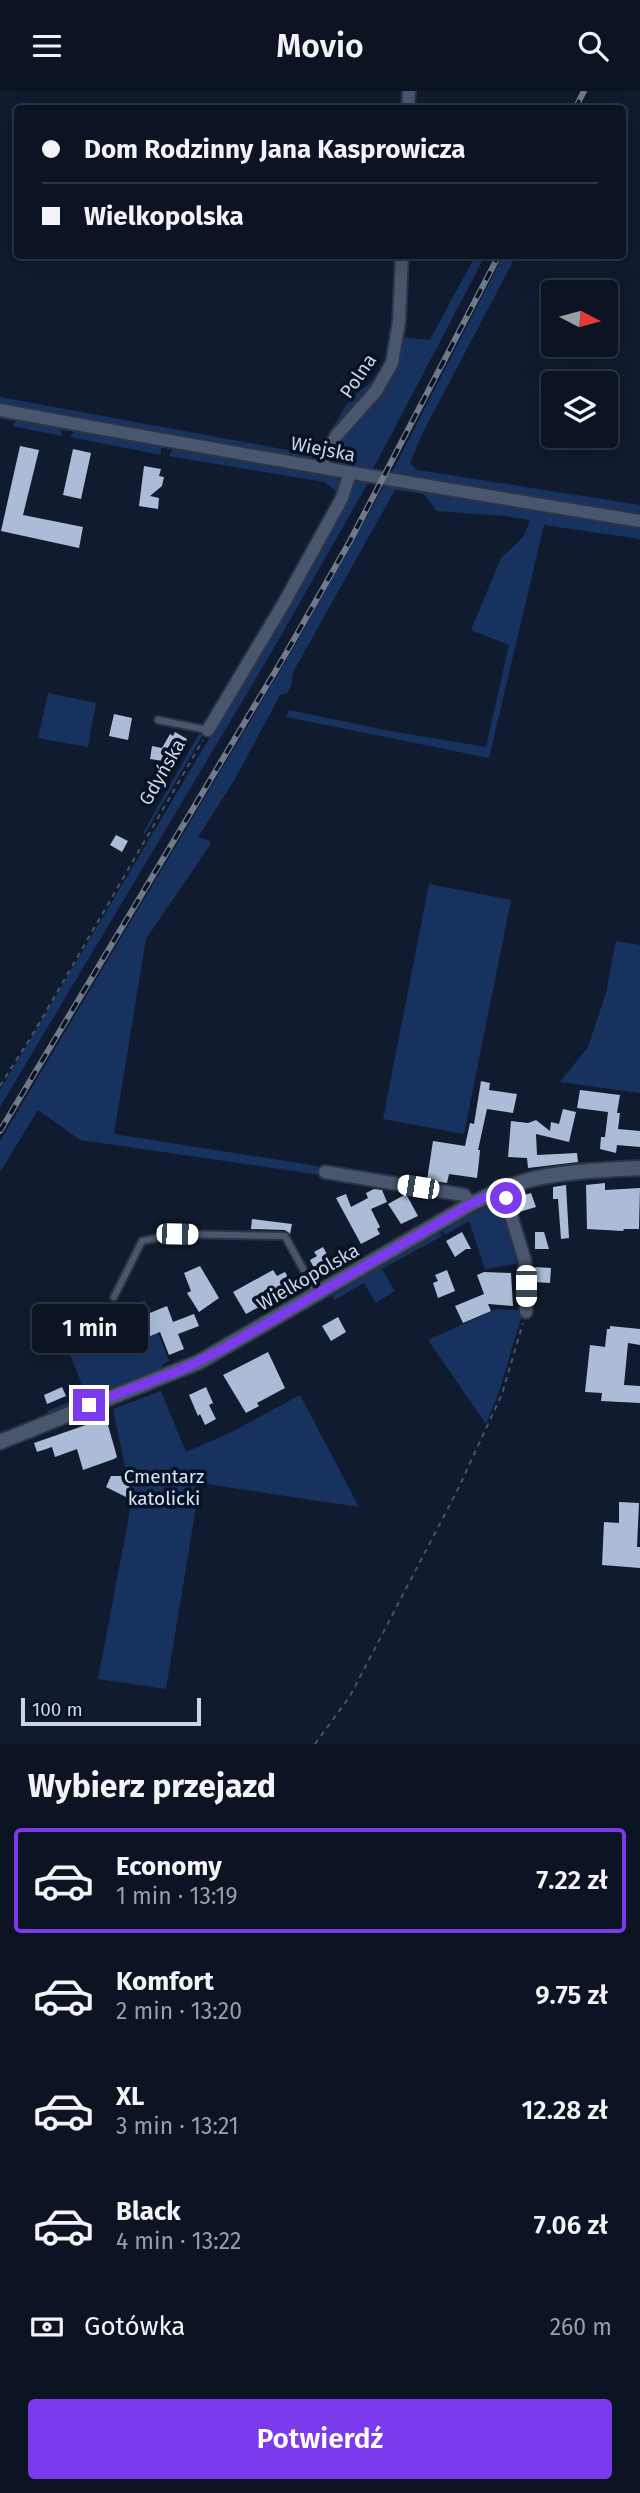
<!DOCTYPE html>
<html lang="pl">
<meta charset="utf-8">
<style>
body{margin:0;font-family:"Fira Sans",sans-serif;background:#151d2b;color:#f1f3f6;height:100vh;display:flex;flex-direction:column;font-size:26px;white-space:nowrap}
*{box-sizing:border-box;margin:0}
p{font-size:23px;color:#9a9ea6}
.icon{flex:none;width:38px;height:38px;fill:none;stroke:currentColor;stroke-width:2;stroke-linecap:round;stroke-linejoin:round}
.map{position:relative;height:1653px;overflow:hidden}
.drawer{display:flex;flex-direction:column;background:#0c1423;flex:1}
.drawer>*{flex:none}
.guide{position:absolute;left:14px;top:14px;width:612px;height:154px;border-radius:7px;box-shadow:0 7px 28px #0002,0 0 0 2px #2c3341;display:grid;align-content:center;height:154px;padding:0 28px;background:#0c1423}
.needle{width:46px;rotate:96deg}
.buttons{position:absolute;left:541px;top:189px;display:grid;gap:14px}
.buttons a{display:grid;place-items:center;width:77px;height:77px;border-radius:7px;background:#0c1423;box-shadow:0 7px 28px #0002,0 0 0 2px #2c3341;font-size:35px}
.scale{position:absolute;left:21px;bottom:18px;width:180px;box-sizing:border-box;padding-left:7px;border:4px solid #cdd5e3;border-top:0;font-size:19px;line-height:24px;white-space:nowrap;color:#cdd5e3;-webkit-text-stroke:5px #071225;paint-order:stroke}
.end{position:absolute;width:32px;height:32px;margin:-16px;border:9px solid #7c3aed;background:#fff;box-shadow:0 0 0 4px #fff}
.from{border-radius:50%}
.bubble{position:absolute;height:49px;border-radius:7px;background:#0c1423;box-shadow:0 7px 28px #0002,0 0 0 2px #2c3341;font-size:23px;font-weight:600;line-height:49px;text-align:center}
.car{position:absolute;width:21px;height:42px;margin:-21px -10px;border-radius:9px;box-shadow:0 0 5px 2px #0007;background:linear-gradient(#fff 24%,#345 0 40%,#fff 0 76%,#345 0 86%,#fff 0)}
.guide b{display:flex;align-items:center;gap:24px;height:66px;font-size:26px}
.guide b+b{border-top:2px solid #2c3341}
.guide i{width:18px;height:18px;background:#f1f3f6}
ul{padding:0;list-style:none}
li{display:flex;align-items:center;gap:21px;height:105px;margin:0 14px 10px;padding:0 14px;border:4px solid transparent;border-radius:7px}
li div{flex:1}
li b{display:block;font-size:26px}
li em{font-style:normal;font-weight:600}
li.current{border-color:#7c3aed}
li>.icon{width:63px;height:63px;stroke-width:1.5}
h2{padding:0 28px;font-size:32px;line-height:84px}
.pay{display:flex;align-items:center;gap:18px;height:77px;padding:0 28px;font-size:26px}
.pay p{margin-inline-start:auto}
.button{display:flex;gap:14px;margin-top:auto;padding:14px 28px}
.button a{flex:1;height:80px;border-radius:7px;background:#7c3aed;color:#fff;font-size:28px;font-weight:600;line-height:80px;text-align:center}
header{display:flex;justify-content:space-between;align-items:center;height:91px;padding:0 28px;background:#0c1423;font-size:32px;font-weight:600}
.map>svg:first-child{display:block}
.green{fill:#183260}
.building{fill:#acbcd7}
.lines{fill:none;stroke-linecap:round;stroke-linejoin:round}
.service-casing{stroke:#2e3343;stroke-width:10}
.minor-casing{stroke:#2e3343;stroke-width:16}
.tertiary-casing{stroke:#2e3343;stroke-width:18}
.path{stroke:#495366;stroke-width:2;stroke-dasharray:5 5;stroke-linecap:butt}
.service{stroke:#49576e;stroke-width:6}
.minor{stroke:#49576e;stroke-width:12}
.tertiary{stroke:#49576e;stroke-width:14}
.rail-casing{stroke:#717a8b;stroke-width:6}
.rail{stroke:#071225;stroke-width:3.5;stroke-dasharray:10;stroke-linecap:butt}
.route{stroke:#7c3aed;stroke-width:9}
.labels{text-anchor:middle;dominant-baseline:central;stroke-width:7;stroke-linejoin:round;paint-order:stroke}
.street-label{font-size:19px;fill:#cdd5e3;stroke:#071225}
.park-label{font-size:19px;fill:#d8e3f5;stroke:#071225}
</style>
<header><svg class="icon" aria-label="menu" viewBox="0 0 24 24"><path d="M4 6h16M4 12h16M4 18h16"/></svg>Movio<svg class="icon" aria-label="search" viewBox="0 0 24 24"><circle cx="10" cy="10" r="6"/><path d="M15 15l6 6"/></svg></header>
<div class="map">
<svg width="640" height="1653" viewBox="0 0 640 1653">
<rect width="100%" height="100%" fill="#101b2f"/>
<g class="green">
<path d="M393 165H396C395 204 397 246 382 283L324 359 312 366 301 367 0 313V306L309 363 320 357C331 341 340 321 352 307 360 297 373 293 379 281 397 251 393 199 393 165Z"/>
<path d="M475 165H485L371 382 339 373 335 366V356L402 246 430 249Z"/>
<path d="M503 165H516L421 345 410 372 417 379 640 414V425L390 385Z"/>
<path d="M17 328 60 336 62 345 12 335Z"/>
<path d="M75 339 161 354V364L70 346Z"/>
<path d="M173 357 336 385 342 393 340 403 324 391 169 365Z"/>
<path d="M359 388 369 390 274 557 0 1016V999L266 552 352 393Z"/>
<path d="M385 393 640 435V448L544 434 489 667 286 626 289 619 390 640 486 656 509 554 471 539 501 467 524 445 530 429 505 425 437 420 424 403 395 399 293 581 291 595 287 602 280 604 235 688 198 746 210 750V754L146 848 114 1043 317 1075 321 1084 80 1049 38 1019 0 1081V1050L289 565Z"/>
<path d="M48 602 96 612 88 656 38 647Z"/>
<path d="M200 641 204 642 145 743 143 742Z"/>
<path d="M429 793 511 809 464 1043 383 1028Z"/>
<path d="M616 850 640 854V1002L560 991 588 956 606 902Z"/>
<path d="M503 1108 521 1172 485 1178 469 1130 445 1144 442 1139 468 1124Z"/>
<path d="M439 1141 442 1145 382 1178 395 1200 376 1212 364 1192 335 1209 332 1205 379 1175Z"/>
<path d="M145 1209 169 1270 163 1273V1277L102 1301 99 1299 92 1302V1306L49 1323 47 1320 86 1304 62 1244Z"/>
<path d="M497 1218 523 1220 499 1301 486 1333 428 1249Z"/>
<path d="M161 1300 186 1361 234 1340 300 1304 359 1416 200 1392 166 1598 98 1588 132 1409 113 1318Z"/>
</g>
<g class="building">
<path d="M20 355 39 359 23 424 83 436 79 457 1 440Z"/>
<path d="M73 358 91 362 81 408 63 404Z"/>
<path d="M144 375 161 378 159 385 164 386 162 395 150 405 159 407 158 418 139 415Z"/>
<path d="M114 623 132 627 128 649 109 645Z"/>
<path d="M175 641 187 648 182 660 174 658 172 664 164 660 163 670 150 668 152 655 162 657 170 643 173 645Z"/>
<path d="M116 744 128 750 122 761 110 754Z"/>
<path d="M481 990 490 992 489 999 517 1003 513 1022 487 1018 478 1059H480L479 1070 477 1087 449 1083 447 1092 427 1089 433 1050 465 1055 470 1032 474 1033Z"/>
<path d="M580 999 620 1004 617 1022H620L618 1038 640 1040V1056L617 1054 616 1062 600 1058 601 1046H605L608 1021 577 1017Z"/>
<path d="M563 1018 576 1021 569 1051 536 1043 537 1064 577 1062 578 1071 528 1077 527 1067 508 1066 511 1030 528 1032 536 1029 550 1040 551 1031 559 1033Z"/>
<path d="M605 1092V1099L640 1097 639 1138H624L623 1140 587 1138 586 1094Z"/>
<path d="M566 1094 569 1147 561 1148 558 1108H553V1096Z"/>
<path d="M374 1098 382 1099 387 1111 371 1118 380 1136 377 1138 380 1143 361 1153 336 1107 346 1103 351 1116 368 1107 366 1102Z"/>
<path d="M531 1102 536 1116 519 1121 515 1107Z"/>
<path d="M406 1103 418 1125 401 1133 388 1113Z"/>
<path d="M252 1128 292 1133 290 1143 285 1139 251 1138Z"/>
<path d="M462 1141 471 1158H466L455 1166 446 1150Z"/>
<path d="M535 1141H544L549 1158H535Z"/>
<path d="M323 1156 334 1176 318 1185 310 1169 317 1165 314 1161Z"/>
<path d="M200 1175 219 1207 199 1221 187 1202 191 1200 184 1182Z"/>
<path d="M535 1176 551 1177 550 1192 534 1191Z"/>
<path d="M273 1179 277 1185 285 1181 294 1197 246 1223 233 1201Z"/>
<path d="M447 1179 455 1200 438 1207 433 1192 438 1190 435 1184Z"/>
<path d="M484 1181 511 1182 513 1215 488 1213 491 1220 463 1232 455 1215 484 1203 477 1184Z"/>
<path d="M167 1215 173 1231 194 1223 199 1235 178 1243 184 1258 169 1264 160 1241 126 1255 118 1235Z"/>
<path d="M338 1226 346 1241 331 1250 322 1235Z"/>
<path d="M610 1235 640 1238V1254L628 1252 624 1294 640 1295V1312L601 1310 602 1302 585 1301 590 1254 605 1256 607 1238H610Z"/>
<path d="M268 1261 285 1297 257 1312 259 1315 246 1322 223 1284Z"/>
<path d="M62 1296 66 1305 47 1313 44 1304Z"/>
<path d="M206 1296 213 1312 209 1314 216 1328 205 1334 200 1323 198 1325 189 1304Z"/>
<path d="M106 1327 117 1366 114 1368 83 1379 77 1358 55 1366 52 1356 37 1361 34 1352Z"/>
<path d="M111 1385H127L132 1409 106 1396Z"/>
<path d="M619 1411 639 1412 637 1456H640V1477L602 1474 604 1431 619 1432Z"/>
</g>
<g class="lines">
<g class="service-casing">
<g id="service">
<path d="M158 629 208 639"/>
<path d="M114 1206 142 1150 177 1143 285 1145 316 1202"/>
</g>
</g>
<g class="minor-casing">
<g id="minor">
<path d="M408 18 409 0"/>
<path d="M0 319C213 359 426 395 640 430"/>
<path d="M321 375 336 345 376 300 392 272 399 231 402 164"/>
<path d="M208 639 284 512 342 407 350 382"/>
<path d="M325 1081 464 1104 471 1113"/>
<path d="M503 1098 525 1170 526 1221"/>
</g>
</g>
<g class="tertiary-casing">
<path id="tertiary" d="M0 1351 199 1271 471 1113C492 1103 514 1092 537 1087 571 1080 606 1079 640 1077"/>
</g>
<g class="path">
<path d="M0 995 34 941 203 649"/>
<path d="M315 1653 350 1605 458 1398 502 1303 523 1232"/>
</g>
<use href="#service" class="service"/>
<use href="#minor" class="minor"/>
<use href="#tertiary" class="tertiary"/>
<g class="rail-casing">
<g id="rail">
<path d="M575 18 584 0"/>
<path d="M0 1040 285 564 350 450 499 164"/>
</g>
</g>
<use href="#rail" class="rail"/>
</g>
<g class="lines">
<path class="route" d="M89 1314 183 1278 221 1259 471 1113 503 1098 506 1107"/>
</g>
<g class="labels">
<g class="street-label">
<text transform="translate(358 285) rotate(-56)">Polna</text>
<text transform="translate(323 358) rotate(11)">Wiejska</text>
<text transform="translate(162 681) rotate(-60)">Gdyńska</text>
<text transform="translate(308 1186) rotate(-30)">Wielkopolska</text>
</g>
<g class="park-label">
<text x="164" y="1385">Cmentarz<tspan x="164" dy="22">katolicki</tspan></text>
</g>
</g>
</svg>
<div class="buttons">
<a><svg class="needle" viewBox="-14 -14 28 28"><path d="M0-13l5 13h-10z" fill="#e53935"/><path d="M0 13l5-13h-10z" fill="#9a9ea6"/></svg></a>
<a><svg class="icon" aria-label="layers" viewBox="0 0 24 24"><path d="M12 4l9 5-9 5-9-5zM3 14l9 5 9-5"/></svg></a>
</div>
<div class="scale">100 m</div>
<i class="end from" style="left:506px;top:1107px"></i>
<i class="end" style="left:89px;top:1314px"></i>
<div class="bubble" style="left:32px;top:1213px;width:116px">1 min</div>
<i class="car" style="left:418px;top:1096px;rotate:279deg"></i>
<i class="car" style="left:177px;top:1143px;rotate:91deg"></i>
<i class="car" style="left:526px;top:1195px;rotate:180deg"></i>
<div class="guide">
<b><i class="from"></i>Dom Rodzinny Jana Kasprowicza</b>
<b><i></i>Wielkopolska</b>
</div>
</div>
<section class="drawer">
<h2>Wybierz przejazd</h2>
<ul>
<li class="current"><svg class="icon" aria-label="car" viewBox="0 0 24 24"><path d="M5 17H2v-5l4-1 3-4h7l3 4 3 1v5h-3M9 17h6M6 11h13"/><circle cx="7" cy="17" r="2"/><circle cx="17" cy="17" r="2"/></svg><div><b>Economy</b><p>1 min · 13:19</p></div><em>7.22 zł</em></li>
<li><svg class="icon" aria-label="car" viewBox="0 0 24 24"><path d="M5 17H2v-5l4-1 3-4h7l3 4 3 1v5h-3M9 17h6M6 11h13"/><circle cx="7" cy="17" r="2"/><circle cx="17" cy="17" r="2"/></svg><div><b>Komfort</b><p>2 min · 13:20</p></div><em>9.75 zł</em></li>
<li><svg class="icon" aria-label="car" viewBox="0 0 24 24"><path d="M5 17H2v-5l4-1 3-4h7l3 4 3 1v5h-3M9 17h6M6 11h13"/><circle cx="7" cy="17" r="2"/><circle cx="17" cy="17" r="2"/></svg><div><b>XL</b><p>3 min · 13:21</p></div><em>12.28 zł</em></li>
<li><svg class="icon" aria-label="car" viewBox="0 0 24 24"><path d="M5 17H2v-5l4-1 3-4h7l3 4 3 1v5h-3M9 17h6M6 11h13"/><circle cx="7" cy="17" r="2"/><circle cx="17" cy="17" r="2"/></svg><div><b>Black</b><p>4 min · 13:22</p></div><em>7.06 zł</em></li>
</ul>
<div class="pay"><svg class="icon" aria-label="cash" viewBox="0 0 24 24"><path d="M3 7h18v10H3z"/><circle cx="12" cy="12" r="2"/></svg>Gotówka<p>260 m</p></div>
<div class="button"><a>Potwierdź</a></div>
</section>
